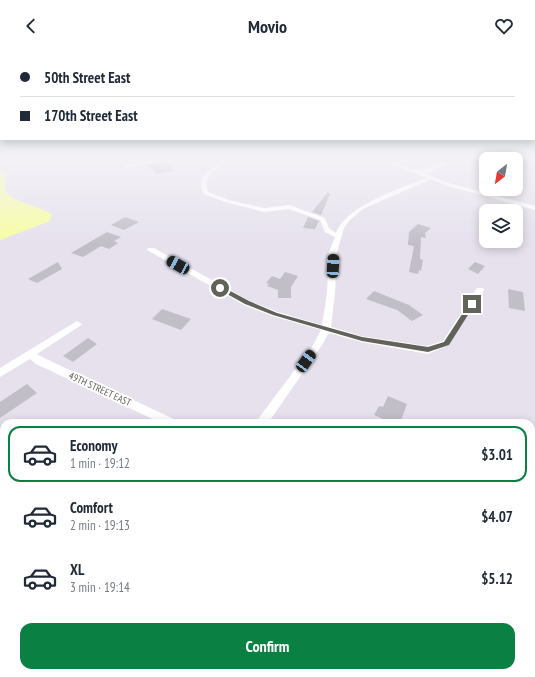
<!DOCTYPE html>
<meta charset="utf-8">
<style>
body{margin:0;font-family:"PT Sans Narrow",sans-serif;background:#f6f6f7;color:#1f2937;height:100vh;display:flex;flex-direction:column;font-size:15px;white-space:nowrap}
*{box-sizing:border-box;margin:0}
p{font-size:13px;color:#747a83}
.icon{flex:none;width:22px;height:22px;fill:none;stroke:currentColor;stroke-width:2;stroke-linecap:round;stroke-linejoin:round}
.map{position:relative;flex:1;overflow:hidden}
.drawer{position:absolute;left:0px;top:367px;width:535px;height:258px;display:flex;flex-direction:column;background:#fff;border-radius:12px 12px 0 0;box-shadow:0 2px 10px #0003}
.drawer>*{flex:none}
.guide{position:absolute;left:0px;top:0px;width:535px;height:88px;box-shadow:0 2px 10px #0003;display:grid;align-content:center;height:88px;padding:0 20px;background:#fff}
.needle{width:26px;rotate:211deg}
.buttons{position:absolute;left:479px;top:100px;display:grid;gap:8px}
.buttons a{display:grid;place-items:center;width:44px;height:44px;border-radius:8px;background:#fff;box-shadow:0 2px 10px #0003;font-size:20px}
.end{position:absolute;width:18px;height:18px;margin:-9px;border:5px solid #61625a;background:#fff;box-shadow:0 0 0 2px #fff}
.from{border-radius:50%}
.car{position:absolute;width:12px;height:24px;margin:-12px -6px;border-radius:5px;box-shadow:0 0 3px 1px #0007;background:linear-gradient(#222 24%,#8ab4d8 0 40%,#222 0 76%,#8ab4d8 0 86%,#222 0)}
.guide b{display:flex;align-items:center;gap:14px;height:38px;font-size:15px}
.guide b+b{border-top:1px solid #e0e1e3}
.guide i{width:10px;height:10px;background:#1f2937}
ul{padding:7px 0 0;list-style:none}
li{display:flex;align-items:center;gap:12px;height:56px;margin:0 8px 6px;padding:0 12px;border:2px solid transparent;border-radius:12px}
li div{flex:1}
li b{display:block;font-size:15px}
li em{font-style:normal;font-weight:600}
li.on{border-color:#0b8043}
li>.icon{width:36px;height:36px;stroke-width:1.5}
.primary-button{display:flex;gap:8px;margin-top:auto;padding:8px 20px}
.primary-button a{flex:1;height:46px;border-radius:12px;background:#0b8043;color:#fff;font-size:16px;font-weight:600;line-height:46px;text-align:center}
header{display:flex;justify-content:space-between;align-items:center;height:52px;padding:0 20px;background:#fff;font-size:18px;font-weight:600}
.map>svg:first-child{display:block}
.water{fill:#f7fea0}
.building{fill:#c2bec8}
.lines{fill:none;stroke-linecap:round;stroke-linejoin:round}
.minor{fill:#fff;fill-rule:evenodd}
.tertiary{fill:#fff;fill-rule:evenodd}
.route{fill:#61625a}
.labels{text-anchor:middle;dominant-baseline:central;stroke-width:4;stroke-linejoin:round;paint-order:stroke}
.street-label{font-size:10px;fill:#61625a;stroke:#fff}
</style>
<header><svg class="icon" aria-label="back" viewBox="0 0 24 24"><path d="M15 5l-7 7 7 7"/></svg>Movio<svg class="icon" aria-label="heart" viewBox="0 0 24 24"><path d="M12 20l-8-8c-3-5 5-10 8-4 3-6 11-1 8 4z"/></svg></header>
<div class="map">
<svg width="535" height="625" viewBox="0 0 535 625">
<rect width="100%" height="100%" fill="#e6e1ed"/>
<path class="water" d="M0 118 7 121C6 126 4 132 5 137 8 149 41 155 52 162L50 169 0 188Z"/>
<g class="building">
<path d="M167 109 174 116H171L173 119 157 122 148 113Z"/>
<path d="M328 140 330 142 321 163 312 160Z"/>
<path d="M125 165 139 170 124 178 111 173Z"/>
<path d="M308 165 319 169 315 177 303 176Z"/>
<path d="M418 172 431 176 425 181 426 186 421 185 420 207 423 208 421 219 419 218 418 222 409 220 414 194 408 193 409 180Z"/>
<path d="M107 180 121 185 114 189 118 191 109 197 101 194 83 205 71 201Z"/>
<path d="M58 210 62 217 37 231 28 227Z"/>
<path d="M475 210 485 214 478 222 468 217Z"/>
<path d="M285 220 298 224 291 235V246H278V238L267 234 269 232 266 231 272 224 280 227Z"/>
<path d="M508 237 523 240 525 259 509 256Z"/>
<path d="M374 239 409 253 423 263 412 269 397 258 366 247Z"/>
<path d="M162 257 191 267 181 278 152 267Z"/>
<path d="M88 286 97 292 73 310 63 304Z"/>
<path d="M27 332 37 341 0 366V350Z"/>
<path d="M388 344 407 352 400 371H392L374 363 379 354 383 355Z"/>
</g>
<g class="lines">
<g class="minor">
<path d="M168 105H178L126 116 123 114Z"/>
<path d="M213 105 228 108 252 105C246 109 236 108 228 111 216 114 202 127 208 140L229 148 264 156 289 153 325 166 329 176 336 181C346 153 402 136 428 125H432V127L363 157 349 169 344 176 337 200 335 241 331 275 361 284 427 294 443 289 477 236H483L484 238 449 293 428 302 361 290 329 281 318 299 268 371H255L312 295 321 278 272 264 244 253 147 198 148 196H154L250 249 278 260 322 273 327 241 329 200 335 185 325 180 320 168 289 157 264 160 225 150 204 142C195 127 209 117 222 110Z"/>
<path d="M77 269 82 272 80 274 37 302 44 306 176 368 178 371H161L36 312 30 307 0 325V316Z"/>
<path d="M72 621H91L89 625H70Z"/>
<path d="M345 621H363L364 625H346Z"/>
<path d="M395 621H413L412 625H394Z"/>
</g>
<path class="tertiary" d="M372 105C387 105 399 115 414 117 428 120 437 109 446 110V112L431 120 424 121 452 132 535 154V158L448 134Z"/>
</g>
<linearGradient id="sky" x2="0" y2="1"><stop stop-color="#aed2cb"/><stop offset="0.55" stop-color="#f4f2f7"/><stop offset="1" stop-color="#f4f2f7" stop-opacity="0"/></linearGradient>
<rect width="535" height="192" fill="url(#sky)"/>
<path class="route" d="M218 234H221L249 249 277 261 362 285 428 295 444 290 470 250 475 252 449 293 428 300 362 289 273 263 245 252 218 237Z"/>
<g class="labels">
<g class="street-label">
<text transform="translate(100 337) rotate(25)">49TH STREET EAST</text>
</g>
</g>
</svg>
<div class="buttons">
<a><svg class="needle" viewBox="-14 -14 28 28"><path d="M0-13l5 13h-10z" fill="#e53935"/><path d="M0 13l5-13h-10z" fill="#747a83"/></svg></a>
<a><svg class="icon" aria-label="layers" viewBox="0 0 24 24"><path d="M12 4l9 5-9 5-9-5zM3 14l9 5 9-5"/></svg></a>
</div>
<i class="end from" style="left:220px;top:236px"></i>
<i class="end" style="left:472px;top:252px"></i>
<i class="car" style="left:178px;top:213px;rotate:299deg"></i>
<i class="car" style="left:333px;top:214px;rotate:3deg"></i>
<i class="car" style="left:306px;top:309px;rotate:36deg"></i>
<div class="guide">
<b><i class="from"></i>50th Street East</b>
<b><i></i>170th Street East</b>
</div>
<section class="drawer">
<ul>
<li class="on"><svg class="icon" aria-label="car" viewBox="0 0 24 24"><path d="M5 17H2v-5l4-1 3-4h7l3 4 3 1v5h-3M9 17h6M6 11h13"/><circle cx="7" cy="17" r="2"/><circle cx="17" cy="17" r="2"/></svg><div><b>Economy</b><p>1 min · 19:12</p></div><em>$3.01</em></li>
<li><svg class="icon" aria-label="car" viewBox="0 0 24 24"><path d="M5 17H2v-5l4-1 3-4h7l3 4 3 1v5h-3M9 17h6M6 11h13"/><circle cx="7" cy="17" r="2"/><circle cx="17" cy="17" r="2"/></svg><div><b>Comfort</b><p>2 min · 19:13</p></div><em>$4.07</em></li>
<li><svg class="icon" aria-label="car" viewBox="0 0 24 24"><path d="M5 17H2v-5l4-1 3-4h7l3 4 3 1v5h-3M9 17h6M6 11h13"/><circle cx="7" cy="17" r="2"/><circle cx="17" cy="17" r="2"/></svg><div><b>XL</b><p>3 min · 19:14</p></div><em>$5.12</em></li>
</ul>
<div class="primary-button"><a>Confirm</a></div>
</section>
</div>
